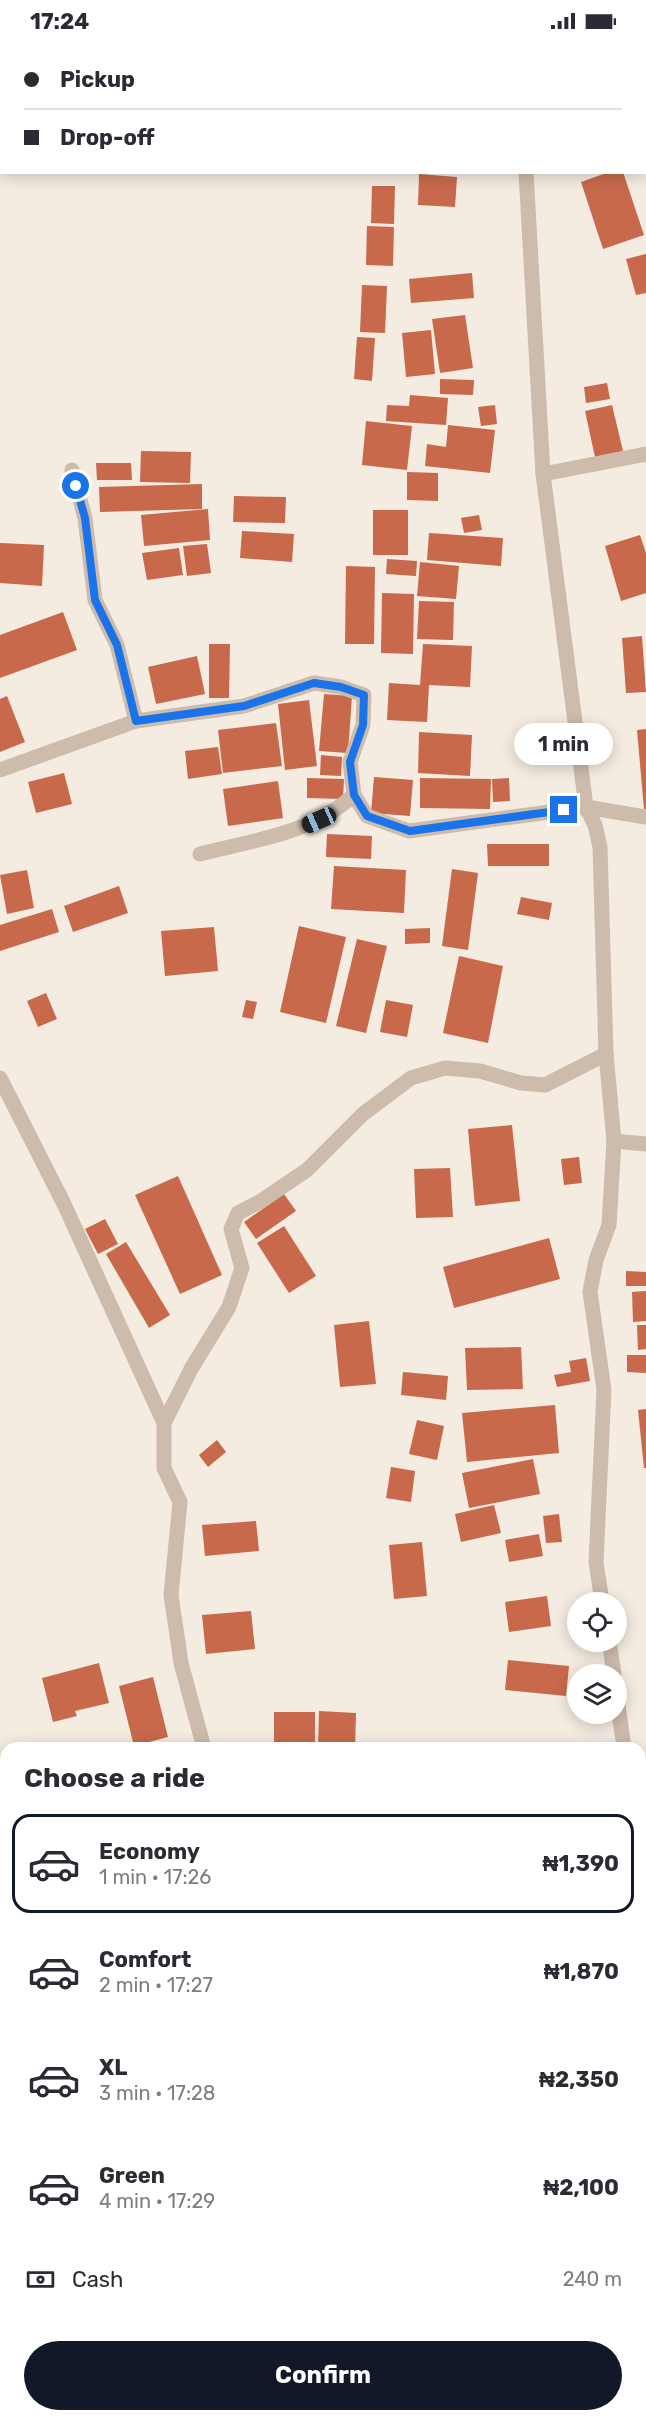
<!DOCTYPE html>
<meta charset="utf-8">
<style>
body{margin:0;font-family:Rubik,sans-serif;background:#f7f7f7;color:#2b2b33;height:100vh;display:flex;flex-direction:column;font-size:22px;white-space:nowrap}
*{box-sizing:border-box;margin:0}
p{font-size:20px;color:#7c7c81}
.icon{flex:none;width:33px;height:33px;fill:none;stroke:currentColor;stroke-width:2;stroke-linecap:round;stroke-linejoin:round}
.map{position:relative;flex:1;overflow:hidden}
.sheet{position:absolute;left:0px;top:1700px;width:646px;height:680px;display:flex;flex-direction:column;background:#fff;border-radius:18px 18px 0 0;box-shadow:0 3px 15px #0003}
.sheet>*{flex:none}
.top-card{position:absolute;left:0px;top:0px;width:646px;height:132px;box-shadow:0 3px 15px #0003;display:grid;align-content:center;height:132px;padding:0 24px;background:#fff}
.tools{position:absolute;left:567px;top:1550px;display:grid;gap:12px}
.tools a{display:grid;place-items:center;width:60px;height:60px;border-radius:50%;background:#fff;box-shadow:0 3px 15px #0003;font-size:30px}
.end{position:absolute;width:27px;height:27px;margin:-14px;border:8px solid #1a73e8;background:#fff;box-shadow:0 0 0 3px #fff}
.from{border-radius:50%}
.bubble{position:absolute;height:42px;border-radius:21px;background:#fff;box-shadow:0 3px 15px #0003;font-size:20px;font-weight:700;line-height:42px;text-align:center}
.car{position:absolute;width:18px;height:36px;margin:-18px -9px;border-radius:8px;box-shadow:0 0 4px 2px #0007;background:linear-gradient(#222 24%,#8ab4d8 0 40%,#222 0 76%,#8ab4d8 0 86%,#222 0)}
.top-card b{display:flex;align-items:center;gap:21px;height:57px;font-size:22px}
.top-card b+b{border-top:2px solid #e1e1e2}
.top-card i{width:15px;height:15px;background:#2b2b33}
ul{padding:0;list-style:none}
li{display:flex;align-items:center;gap:18px;height:99px;margin:0 12px 9px;padding:0 12px;border:3px solid transparent;border-radius:18px}
li div{flex:1}
li b{display:block;font-size:22px}
li em{font-style:normal;font-weight:700}
li.current{border-color:#111827}
li>.icon{width:54px;height:54px;stroke-width:1.5}
h2{padding:0 24px;font-size:27px;line-height:72px}
.pay{display:flex;align-items:center;gap:15px;height:66px;padding:0 24px;font-size:22px}
.pay p{margin-inline-start:auto}
.action{display:flex;gap:12px;margin-top:auto;padding:12px 24px}
.action a{flex:1;height:69px;border-radius:36px;background:#111827;color:#fff;font-size:24px;font-weight:700;line-height:69px;text-align:center}
.status{display:flex;justify-content:space-between;align-items:center;height:42px;padding:0 30px;background:#fff;direction:ltr}
.status svg{height:16px;fill:currentColor}
.map>svg:first-child{display:block}
.building{fill:#c8694b}
.lines{fill:none;stroke-linecap:round;stroke-linejoin:round}
.street{stroke:#cdbbac;stroke-width:15}
.route{stroke:#1a73e8;stroke-width:8}
</style>
<div class="status"><b>17:24</b><svg viewBox="0 0 49 12"><path d="M0 12V9h3v3zM5 12V6h3v6zM10 12V3h3v9zM15 12V0h3v12zM26 1h20v11H26zM47 4h2v5h-2z"/></svg></div>
<div class="map">
<svg width="646" height="2378" viewBox="0 0 646 2378">
<rect width="100%" height="100%" fill="#f4ebe1"/>
<g class="building">
<path d="M609 130H623L644 193 603 207 581 140Z"/>
<path d="M419 132 457 135 455 165 418 163Z"/>
<path d="M372 144H395L394 182 371 181Z"/>
<path d="M367 184 394 185 393 224 366 223Z"/>
<path d="M646 212V251L636 253 626 217Z"/>
<path d="M472 231 474 256 411 261 409 237Z"/>
<path d="M362 243 387 244 385 291 360 290Z"/>
<path d="M465 273 473 326 440 331 432 277Z"/>
<path d="M431 288 435 332 406 335 402 291Z"/>
<path d="M357 295 375 296 372 339 354 337Z"/>
<path d="M440 337 474 338 473 353 440 352Z"/>
<path d="M607 341 610 357 586 361 584 345Z"/>
<path d="M410 353 448 356 446 383 386 379 387 363 409 364Z"/>
<path d="M495 363 497 382 481 384 478 365Z"/>
<path d="M612 363 623 409 595 415 585 369Z"/>
<path d="M366 379 412 384 407 428 362 423Z"/>
<path d="M448 383 495 388 490 431 425 424 427 402 446 405Z"/>
<path d="M141 409 191 410 190 441 140 440Z"/>
<path d="M96 421H131L132 438H97Z"/>
<path d="M407 430 438 431V459L407 458Z"/>
<path d="M202 442V467L100 470 99 445Z"/>
<path d="M234 454 286 455 285 481 233 480Z"/>
<path d="M208 467 210 498 144 504 141 473Z"/>
<rect x="373" y="468" width="35" height="45"/>
<path d="M479 473 482 488 464 491 461 476Z"/>
<path d="M242 489 294 492 292 520 240 516Z"/>
<path d="M429 491 503 496 501 524 427 518Z"/>
<path d="M640 493 646 511V551L621 559 605 504Z"/>
<path d="M0 501 44 503 42 544 0 541Z"/>
<path d="M207 502 211 531 187 534 183 504Z"/>
<path d="M179 506 183 533 147 538 142 511Z"/>
<path d="M387 517 417 519 416 534 386 532Z"/>
<path d="M420 520 459 524 456 557 417 554Z"/>
<path d="M346 524 375 525 374 602H345Z"/>
<path d="M382 551 414 552 413 612 381 611Z"/>
<path d="M419 559 454 560 453 598 417 597Z"/>
<path d="M63 570 77 608 0 636V593Z"/>
<path d="M642 594 646 650 626 651 622 596Z"/>
<path d="M209 602H230L229 656H209Z"/>
<path d="M423 602 472 604 470 645 429 643 427 680 387 678 389 641 420 643Z"/>
<path d="M197 614 205 652 156 662 148 625Z"/>
<path d="M324 652 352 654 348 711 319 709Z"/>
<path d="M7 654 25 700 0 710V657Z"/>
<path d="M309 658 317 724 285 728 278 662Z"/>
<path d="M276 681 282 724 223 731 218 688Z"/>
<path d="M646 687V767H644L637 688Z"/>
<path d="M419 690 472 693 470 734 418 731Z"/>
<path d="M218 705 222 732 188 737 185 709Z"/>
<path d="M321 713 342 715 341 734 320 733Z"/>
<path d="M64 731 72 762 36 771 28 740Z"/>
<path d="M374 735 413 738 410 774 371 771Z"/>
<path d="M307 736 344 737 343 757 307 756Z"/>
<path d="M420 736 491 737 490 767 420 766Z"/>
<path d="M509 736 510 759 493 760 492 737Z"/>
<path d="M278 739 283 776 228 784 223 747Z"/>
<path d="M327 792 372 794 371 817 326 815Z"/>
<path d="M487 802H549V824H488Z"/>
<path d="M334 824 406 828 404 871 331 867Z"/>
<path d="M452 827 478 831 468 908 442 904Z"/>
<path d="M27 828 34 866 7 872 0 833Z"/>
<path d="M119 844 128 871 73 890 64 864Z"/>
<path d="M521 855 552 861 549 878 517 872Z"/>
<path d="M52 867 59 890 0 909V883Z"/>
<path d="M299 884 346 895 326 981 280 970Z"/>
<path d="M214 885 218 929 165 934 161 889Z"/>
<path d="M430 886V901L405 902V887Z"/>
<path d="M357 897 387 904 366 991 336 984Z"/>
<path d="M459 914 503 924 488 1001 443 991Z"/>
<path d="M46 951 57 977 38 985 27 959Z"/>
<path d="M246 958 257 960 253 977 242 975Z"/>
<path d="M386 958 413 963 407 995 380 990Z"/>
<path d="M512 1083 520 1159 475 1164 468 1087Z"/>
<path d="M579 1115 582 1141 564 1143 561 1117Z"/>
<path d="M450 1126 453 1175 416 1176 414 1127Z"/>
<path d="M178 1134 222 1233 180 1252 135 1153Z"/>
<path d="M284 1152 296 1169 256 1197 244 1180Z"/>
<path d="M105 1177 118 1202 98 1212 85 1187Z"/>
<path d="M284 1184 316 1234 289 1251 257 1201Z"/>
<path d="M549 1196 560 1237 454 1266 443 1225Z"/>
<path d="M126 1200 170 1273 149 1286 106 1212Z"/>
<path d="M626 1229 646 1230V1244H626Z"/>
<path d="M646 1249V1279L633 1280 632 1250Z"/>
<path d="M369 1279 376 1342 340 1345 334 1283Z"/>
<path d="M637 1283H646V1307L638 1308Z"/>
<path d="M521 1305 523 1347 467 1348 465 1306Z"/>
<path d="M627 1313H646V1331L627 1330Z"/>
<path d="M586 1316 590 1339 557 1345 554 1333 571 1330 569 1319Z"/>
<path d="M403 1330 448 1334 446 1358 401 1353Z"/>
<path d="M555 1363 559 1411 467 1420 462 1371Z"/>
<path d="M646 1367V1426H644L638 1368Z"/>
<path d="M417 1378 444 1384 437 1418 409 1412Z"/>
<path d="M217 1398 226 1410 208 1425 199 1413Z"/>
<path d="M533 1417 540 1452 469 1466 462 1431Z"/>
<path d="M391 1425 415 1429 411 1460 386 1456Z"/>
<path d="M494 1463 501 1491 461 1500 455 1472Z"/>
<path d="M559 1472 562 1500 546 1501 543 1474Z"/>
<path d="M256 1479 259 1509 205 1514 202 1483Z"/>
<path d="M539 1492 543 1514 509 1520 505 1498Z"/>
<path d="M422 1500 427 1554 394 1557 389 1503Z"/>
<path d="M547 1554 551 1584 509 1590 505 1560Z"/>
<path d="M251 1569 255 1607 206 1612 202 1573Z"/>
<path d="M508 1618 569 1624 566 1654 505 1648Z"/>
<path d="M99 1621 109 1661 75 1669 77 1674 53 1680 42 1636Z"/>
<path d="M153 1635 168 1695 134 1704 119 1644Z"/>
<path d="M319 1669 356 1671 355 1706H318Z"/>
<rect x="274" y="1670" width="41" height="36"/>
<rect x="0" y="1800" width="6" height="48"/>
<path d="M0 2356 6 2373 9 2378H0Z"/>
<path d="M10 2373H44L46 2378H12Z"/>
<path d="M47 2373H78L80 2378H49Z"/>
<path d="M81 2373H114L116 2378H83Z"/>
</g>
<g class="lines">
<g class="street">
<path d="M525 2V0"/>
<path d="M645 95H646"/>
<path d="M526 130 543 432 586 765 595 783 600 805 606 1012 614 1099 609 1183 596 1218 590 1250 604 1348 596 1520 602 1560"/>
<path d="M72 428 85 476 95 558 117 603 136 679"/>
<path d="M543 432 646 412"/>
<path d="M0 728 136 679 244 664 314 641 341 645 364 653 363 683 350 720 354 753 367 774 409 789 586 765 646 775"/>
<path d="M200 812C254 798 311 792 354 753"/>
<path d="M0 1036 64 1162 164 1381V1426L180 1460 171 1553 181 1621 204 1706"/>
<path d="M614 1099 646 1102"/>
<path d="M164 1381 191 1327 229 1265 242 1226 231 1187 238 1171 261 1159 307 1128 363 1072 411 1036 445 1026 480 1029 521 1041 545 1043 606 1012"/>
<path d="M609 1599 614 1632"/>
<path d="M616 1648 624 1706"/>
<path d="M0 1777H6"/>
<path d="M640 2031 646 2034"/>
<path d="M640 2192 646 2207"/>
<path d="M640 2241 646 2238"/>
</g>
</g>
<g class="lines">
<path class="route" d="M76 444 85 476 95 558 117 603 136 679 244 664 314 641 341 645 364 653 363 683 350 720 354 753 367 774 410 789 564 768"/>
</g>
</svg>
<div class="tools">
<a><svg class="icon" aria-label="locate" viewBox="0 0 24 24"><circle cx="12" cy="12" r="6"/><path d="M12 2v4M12 18v4M2 12h4M18 12h4"/></svg></a>
<a><svg class="icon" aria-label="layers" viewBox="0 0 24 24"><path d="M12 4l9 5-9 5-9-5zM3 14l9 5 9-5"/></svg></a>
</div>
<i class="end from" style="left:76px;top:444px"></i>
<i class="end" style="left:564px;top:768px"></i>
<div class="bubble" style="left:514px;top:681px;width:99px">1 min</div>
<i class="car" style="left:319px;top:778px;rotate:246deg"></i>
<div class="top-card">
<b><i class="from"></i>Pickup</b>
<b><i></i>Drop-off</b>
</div>
<section class="sheet">
<h2>Choose a ride</h2>
<ul>
<li class="current"><svg class="icon" aria-label="car" viewBox="0 0 24 24"><path d="M5 17H2v-5l4-1 3-4h7l3 4 3 1v5h-3M9 17h6M6 11h13"/><circle cx="7" cy="17" r="2"/><circle cx="17" cy="17" r="2"/></svg><div><b>Economy</b><p>1 min · 17:26</p></div><em>₦1,390</em></li>
<li><svg class="icon" aria-label="car" viewBox="0 0 24 24"><path d="M5 17H2v-5l4-1 3-4h7l3 4 3 1v5h-3M9 17h6M6 11h13"/><circle cx="7" cy="17" r="2"/><circle cx="17" cy="17" r="2"/></svg><div><b>Comfort</b><p>2 min · 17:27</p></div><em>₦1,870</em></li>
<li><svg class="icon" aria-label="car" viewBox="0 0 24 24"><path d="M5 17H2v-5l4-1 3-4h7l3 4 3 1v5h-3M9 17h6M6 11h13"/><circle cx="7" cy="17" r="2"/><circle cx="17" cy="17" r="2"/></svg><div><b>XL</b><p>3 min · 17:28</p></div><em>₦2,350</em></li>
<li><svg class="icon" aria-label="car" viewBox="0 0 24 24"><path d="M5 17H2v-5l4-1 3-4h7l3 4 3 1v5h-3M9 17h6M6 11h13"/><circle cx="7" cy="17" r="2"/><circle cx="17" cy="17" r="2"/></svg><div><b>Green</b><p>4 min · 17:29</p></div><em>₦2,100</em></li>
</ul>
<div class="pay"><svg class="icon" aria-label="cash" viewBox="0 0 24 24"><path d="M3 7h18v10H3z"/><circle cx="12" cy="12" r="2"/></svg>Cash<p>240 m</p></div>
<div class="action"><a>Confirm</a></div>
</section>
</div>
